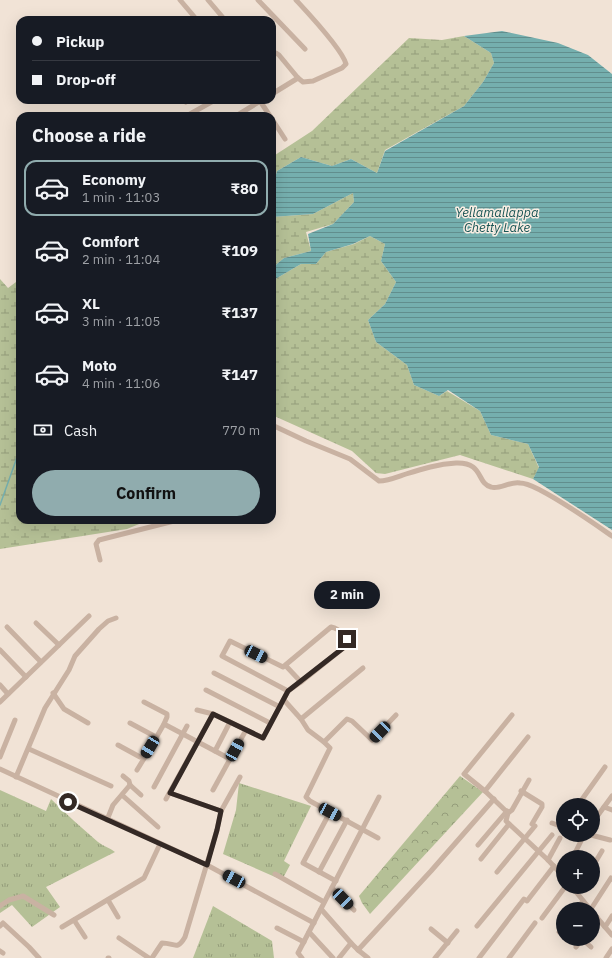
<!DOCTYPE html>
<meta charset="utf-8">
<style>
body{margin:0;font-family:"IBM Plex Sans",sans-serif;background:#20242c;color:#f1f3f6;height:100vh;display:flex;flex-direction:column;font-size:15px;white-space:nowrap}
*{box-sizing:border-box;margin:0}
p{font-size:13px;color:#9ea1a6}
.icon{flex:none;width:22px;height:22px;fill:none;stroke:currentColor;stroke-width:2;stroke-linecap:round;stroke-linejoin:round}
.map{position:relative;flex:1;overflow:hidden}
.sheet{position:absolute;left:16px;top:112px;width:260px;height:412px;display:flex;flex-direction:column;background:#171b24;border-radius:12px;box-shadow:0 4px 16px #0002}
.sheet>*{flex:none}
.top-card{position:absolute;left:16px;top:16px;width:260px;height:88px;border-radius:12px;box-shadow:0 4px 16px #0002;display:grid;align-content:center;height:88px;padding:0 16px;background:#171b24}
.controls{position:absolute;left:556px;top:798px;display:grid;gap:8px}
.controls a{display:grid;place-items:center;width:44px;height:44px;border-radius:50%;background:#171b24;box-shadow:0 4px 16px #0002;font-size:20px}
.end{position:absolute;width:18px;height:18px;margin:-9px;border:5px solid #342925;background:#fff;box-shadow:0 0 0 2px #fff}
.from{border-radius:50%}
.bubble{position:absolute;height:28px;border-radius:14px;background:#171b24;box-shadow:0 4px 16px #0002;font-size:13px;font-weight:700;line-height:28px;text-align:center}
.car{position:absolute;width:12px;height:24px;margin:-12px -6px;border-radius:5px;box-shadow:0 0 3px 1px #0007;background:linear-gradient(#222 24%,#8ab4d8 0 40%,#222 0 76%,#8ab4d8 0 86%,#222 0)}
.top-card b{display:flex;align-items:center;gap:14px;height:38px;font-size:15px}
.top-card b+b{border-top:1px solid #363941}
.top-card i{width:10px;height:10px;background:#f1f3f6}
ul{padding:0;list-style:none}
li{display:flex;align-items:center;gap:12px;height:56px;margin:0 8px 6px;padding:0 8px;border:2px solid transparent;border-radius:12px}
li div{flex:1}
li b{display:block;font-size:15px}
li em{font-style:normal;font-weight:700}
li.current{border-color:#90acae}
li>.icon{width:36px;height:36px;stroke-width:1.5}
h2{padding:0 16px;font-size:18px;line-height:48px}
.pay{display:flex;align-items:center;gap:10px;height:44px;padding:0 16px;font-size:15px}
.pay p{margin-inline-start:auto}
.cta{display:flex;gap:8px;margin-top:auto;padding:8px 16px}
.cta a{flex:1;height:46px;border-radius:24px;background:#90acae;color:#111;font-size:16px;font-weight:700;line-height:46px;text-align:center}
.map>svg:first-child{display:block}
.grass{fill:url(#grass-tufts)}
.forest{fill:url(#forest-crowns)}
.wetland{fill:url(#wetland-marsh)}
.water{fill:url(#water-rules)}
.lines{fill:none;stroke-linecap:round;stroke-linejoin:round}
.stream{stroke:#75afae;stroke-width:1.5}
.street{stroke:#c9b2a2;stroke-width:5}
.route{stroke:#342925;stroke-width:5}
.labels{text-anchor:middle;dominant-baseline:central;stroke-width:3;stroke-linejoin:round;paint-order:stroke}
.water-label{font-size:13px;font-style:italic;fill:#1a5656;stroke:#f9ede3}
</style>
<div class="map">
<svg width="612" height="958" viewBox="0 0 612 958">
<defs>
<pattern id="grass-tufts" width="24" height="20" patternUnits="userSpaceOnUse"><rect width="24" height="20" fill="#b5c096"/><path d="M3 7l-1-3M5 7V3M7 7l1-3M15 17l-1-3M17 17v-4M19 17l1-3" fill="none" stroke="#949c7a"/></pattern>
<pattern id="forest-crowns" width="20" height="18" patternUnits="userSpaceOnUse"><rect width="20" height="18" fill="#b5c096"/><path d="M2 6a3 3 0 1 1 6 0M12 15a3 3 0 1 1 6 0" fill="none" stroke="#949c7a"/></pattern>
<pattern id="wetland-marsh" width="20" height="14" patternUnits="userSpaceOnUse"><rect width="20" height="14" fill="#b5c096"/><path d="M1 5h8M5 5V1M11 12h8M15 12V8" fill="none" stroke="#949c7a"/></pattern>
<pattern id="water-rules" width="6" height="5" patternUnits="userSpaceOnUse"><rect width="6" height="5" fill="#75afae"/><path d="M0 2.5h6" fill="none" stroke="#618e8d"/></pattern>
</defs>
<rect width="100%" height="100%" fill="#f1e3d6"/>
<g class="grass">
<path d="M239 783 311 806 284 861 290 865 282 880 223 854 236 810Z"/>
<path d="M0 790 46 811 51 799C66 814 82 828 98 842 103 846 110 848 115 852L46 887 60 907 32 927 12 905 0 913Z"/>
<path d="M213 906 272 941 274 958H193Z"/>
</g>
<path class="forest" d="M460 776 483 792 370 914 362 903 359 896Z"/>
<g class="wetland">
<path d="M464 36 491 53 494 63 483 82 464 106 385 150 377 173 351 159 332 166 301 157 277 171 272 188V157L312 131 409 38 442 40Z"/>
<path d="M353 193 354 202 333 224 306 232 311 251 284 258 272 268V217L313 214Z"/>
<path d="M370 236 385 244 381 261 396 282 385 304 368 320 376 342 407 365 414 385 439 396 447 391 480 411 491 435 528 444 539 468 533 479 460 455 385 474 376 473 352 451 272 415V281L301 264H316L326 252 354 244Z"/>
<path d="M0 279 8 288 20 279V520H149L127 529 0 549Z"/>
</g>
<path class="water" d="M502 31 558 43 588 55 612 74V530L533 479 539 467 528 444 491 435 480 411 448 390 439 396 414 385 407 365 376 342 368 320 385 304 396 282 381 261 385 244 370 236 353 244 326 252 316 264H301L272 281V268L284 258 311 251 308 234 333 224 354 202 353 193 313 214 272 217V188L277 171 301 157 332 166 351 159 377 173 385 151 464 106 483 82 494 63 491 53 464 36Z"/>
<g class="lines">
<path class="stream" d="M0 505 20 449"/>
<g class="street">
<path d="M180 0 197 20"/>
<path d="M208 0 225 20"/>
<path d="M258 0 305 49"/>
<path d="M245 20 246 19"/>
<path d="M272 55 276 53 279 55 298 78 303 82 313 81 342 68 346 64C342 49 308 13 296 0"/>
<path d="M272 94 298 78"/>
<path d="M260 101 270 116"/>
<path d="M186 102 189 100"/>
<path d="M190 114 215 100"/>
<path d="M236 116 262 100"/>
<path d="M272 119 285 139"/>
<path d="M272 425 306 441 350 459 379 481C388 481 397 477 406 474 422 469 438 464 456 463 484 462 476 483 491 487 499 490 510 481 520 483 527 483 534 487 540 490 565 503 589 520 612 536"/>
<path d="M100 560 96 544 99 540 178 520"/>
<path d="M36 623 59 645"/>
<path d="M7 627 41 662"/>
<path d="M0 650 26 677"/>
<path d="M286 666 301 682 347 645C347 636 340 629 331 627L283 667 230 641 222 656 288 691"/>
<path d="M214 673 280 707"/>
<path d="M0 685 8 694"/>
<path d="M206 690 270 723"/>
<path d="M53 693 64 709 88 723"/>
<path d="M284 700 301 719 308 730 324 742"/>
<path d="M0 702 89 616"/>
<path d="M144 702 167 714V717L164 724 230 759"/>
<path d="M197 710 213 714 230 722"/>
<path d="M301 719 363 668"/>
<path d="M130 723 156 737"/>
<path d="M118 745 140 757H145L164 724"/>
<path d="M29 749 111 786"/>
<path d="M215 751 230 722 263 738 288 691 301 682"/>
<path d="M0 757 15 720"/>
<path d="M0 769 207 865 314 923"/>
<path d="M137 770 145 757"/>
<path d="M16 777 45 708 69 670 75 656 99 629 108 621 116 618"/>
<path d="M529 780 512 810 508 813 506 821 548 860 563 876"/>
<path d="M130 785 141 795"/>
<path d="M154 787 187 726"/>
<path d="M213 790 246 730"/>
<path d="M485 791 528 737"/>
<path d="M170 793 221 811"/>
<path d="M122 795 158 827"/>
<path d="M166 799 213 714"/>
<path d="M578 805 605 767"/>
<path d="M604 807 612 810"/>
<path d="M330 812 303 863 336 881"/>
<path d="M508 813 485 791 464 774 512 715"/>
<path d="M107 820 113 805 130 785 129 781 123 776"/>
<path d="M593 822 612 796"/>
<path d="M552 823 563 827"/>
<path d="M591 835 610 840"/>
<path d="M378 838 310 801 306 797 330 748 324 742 347 719 352 721 372 740 396 715"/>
<path d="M478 845 507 811"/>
<path d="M573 857 584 835"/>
<path d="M481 859 509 824"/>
<path d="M548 860 560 838"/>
<path d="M593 866 602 851"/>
<path d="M319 872 347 820"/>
<path d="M497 872 535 826 532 824 542 807V804L521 791"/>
<path d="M275 874 324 902"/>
<path d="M572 887 590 909"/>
<path d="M332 888 354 910"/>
<path d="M108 900 118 917"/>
<path d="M0 906 9 900 23 896 54 915"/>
<path d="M321 909 351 943 358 950"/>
<path d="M577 909 583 901"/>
<path d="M591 909 611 878 612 879"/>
<path d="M593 913 612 935"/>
<path d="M542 918 565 887"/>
<path d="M74 920 85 937"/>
<path d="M593 922 597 917"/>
<path d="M0 926 3 923 29 947 39 958"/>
<path d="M477 926 552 835"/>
<path d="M62 927 144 878 160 844"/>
<path d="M605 927 612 916"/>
<path d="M277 928 304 942"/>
<path d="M431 929 448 943"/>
<path d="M309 932 333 958"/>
<path d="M559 932 563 927"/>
<path d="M119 938 149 958"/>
<path d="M582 939 591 947"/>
<path d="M576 947 582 939"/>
<path d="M0 951 3 953"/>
<path d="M108 958H109"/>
<path d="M152 958 162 943C175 943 177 951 185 937L217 830 221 811 240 777"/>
<path d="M302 958 298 953 379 797"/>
<path d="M339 958 351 943"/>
<path d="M368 958 358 950 431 871 494 799"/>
<path d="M435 958 457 931"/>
<path d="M479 958 524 899 527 901 554 866"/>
<path d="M509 958 535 923"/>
<path d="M606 958 612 949"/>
</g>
</g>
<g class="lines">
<path class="route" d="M68 802 207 865 217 830 221 811 170 793 213 714 263 738 288 691 347 645V639"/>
</g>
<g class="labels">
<g class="water-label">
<text x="497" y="212">Yellamallappa<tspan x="497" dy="15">Chetty Lake</tspan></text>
</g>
</g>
</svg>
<div class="controls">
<a><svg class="icon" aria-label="locate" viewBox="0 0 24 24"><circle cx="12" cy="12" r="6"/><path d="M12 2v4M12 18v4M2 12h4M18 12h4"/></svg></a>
<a>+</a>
<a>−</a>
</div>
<i class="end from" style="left:68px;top:802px"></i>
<i class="end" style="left:347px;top:639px"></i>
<div class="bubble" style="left:314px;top:581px;width:66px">2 min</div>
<i class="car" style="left:256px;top:654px;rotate:116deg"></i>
<i class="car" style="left:380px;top:732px;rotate:224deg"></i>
<i class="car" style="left:150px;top:747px;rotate:211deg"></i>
<i class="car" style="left:235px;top:750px;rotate:29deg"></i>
<i class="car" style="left:330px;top:812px;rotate:118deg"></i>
<i class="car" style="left:234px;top:879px;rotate:298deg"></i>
<i class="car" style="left:343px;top:899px;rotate:136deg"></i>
<div class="top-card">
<b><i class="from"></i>Pickup</b>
<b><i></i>Drop-off</b>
</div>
<section class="sheet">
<h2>Choose a ride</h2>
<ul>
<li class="current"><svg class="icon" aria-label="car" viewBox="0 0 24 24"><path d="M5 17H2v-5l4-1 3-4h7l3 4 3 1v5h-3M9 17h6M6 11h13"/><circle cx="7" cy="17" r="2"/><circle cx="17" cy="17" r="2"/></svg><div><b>Economy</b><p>1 min · 11:03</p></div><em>₹80</em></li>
<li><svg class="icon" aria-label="car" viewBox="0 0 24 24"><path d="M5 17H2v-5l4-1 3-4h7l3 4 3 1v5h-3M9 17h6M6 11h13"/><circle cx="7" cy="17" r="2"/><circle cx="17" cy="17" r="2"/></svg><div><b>Comfort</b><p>2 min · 11:04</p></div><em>₹109</em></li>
<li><svg class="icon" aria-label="car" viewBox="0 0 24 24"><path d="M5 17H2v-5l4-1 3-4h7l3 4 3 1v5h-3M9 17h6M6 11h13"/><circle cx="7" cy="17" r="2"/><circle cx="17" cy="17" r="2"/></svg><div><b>XL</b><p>3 min · 11:05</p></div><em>₹137</em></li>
<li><svg class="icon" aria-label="car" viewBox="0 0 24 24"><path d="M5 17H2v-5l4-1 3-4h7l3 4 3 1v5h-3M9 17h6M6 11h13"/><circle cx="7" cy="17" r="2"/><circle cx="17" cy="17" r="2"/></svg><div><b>Moto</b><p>4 min · 11:06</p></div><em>₹147</em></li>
</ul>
<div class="pay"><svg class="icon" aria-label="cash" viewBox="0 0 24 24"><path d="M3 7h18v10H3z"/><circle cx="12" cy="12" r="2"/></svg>Cash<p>770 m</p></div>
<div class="cta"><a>Confirm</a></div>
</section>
</div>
